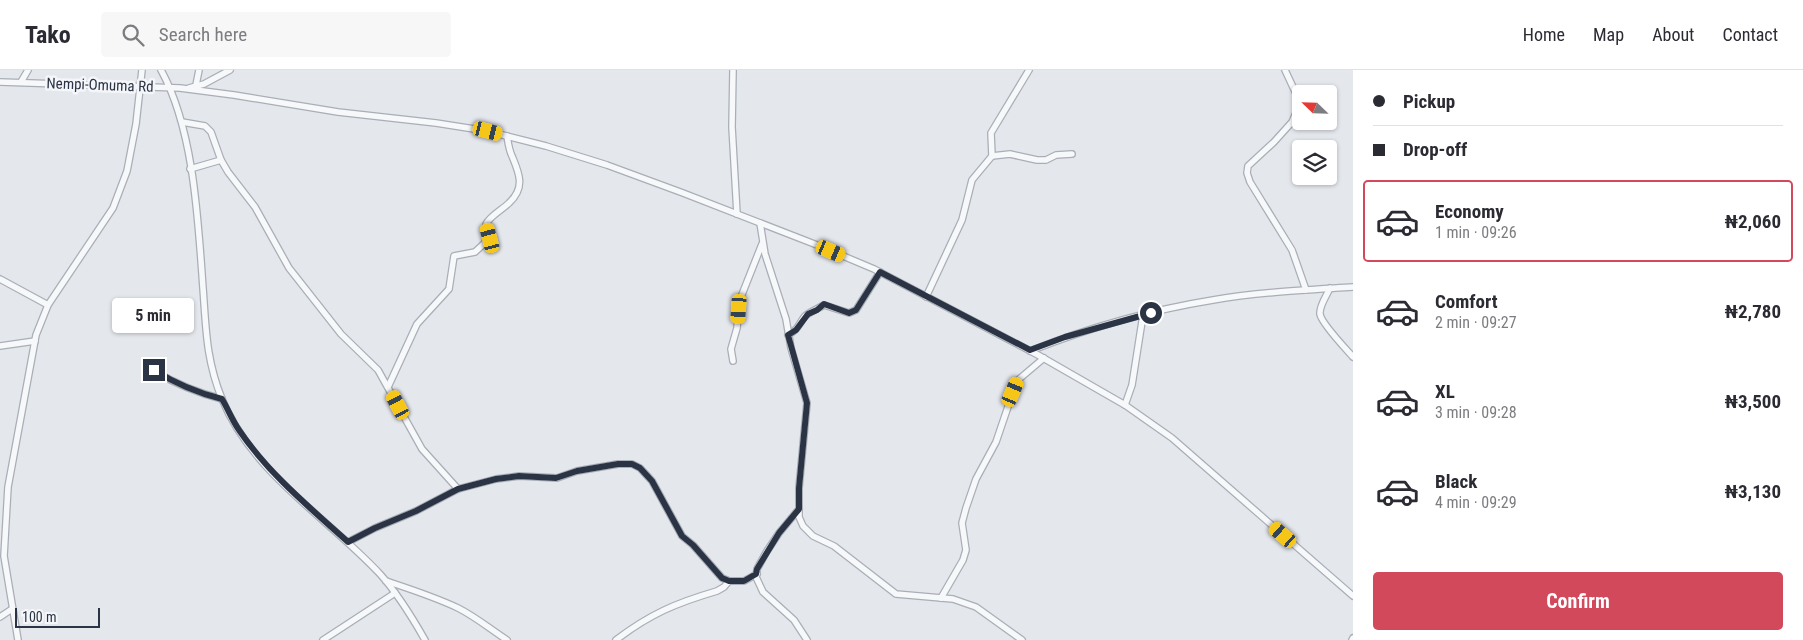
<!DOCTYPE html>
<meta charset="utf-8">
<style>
body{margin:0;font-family:"Roboto Condensed",sans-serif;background:#f7f7f7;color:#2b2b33;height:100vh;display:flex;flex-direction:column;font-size:19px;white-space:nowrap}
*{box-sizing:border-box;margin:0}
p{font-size:16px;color:#7c7c81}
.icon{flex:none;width:28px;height:28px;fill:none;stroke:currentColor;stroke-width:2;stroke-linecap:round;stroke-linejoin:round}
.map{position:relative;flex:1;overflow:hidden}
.panel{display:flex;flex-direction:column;background:#fff;width:450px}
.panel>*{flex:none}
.guide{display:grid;align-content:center;height:110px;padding:0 20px;background:#fff}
.needle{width:32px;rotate:293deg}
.tools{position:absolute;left:1292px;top:15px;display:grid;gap:10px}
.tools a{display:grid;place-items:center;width:45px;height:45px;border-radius:5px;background:#fff;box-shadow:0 1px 4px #0004;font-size:25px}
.scale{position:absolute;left:15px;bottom:12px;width:85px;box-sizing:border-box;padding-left:5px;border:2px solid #2b3445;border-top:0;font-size:14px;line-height:18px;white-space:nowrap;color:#2b3445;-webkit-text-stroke:4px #f4f6f9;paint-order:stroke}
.end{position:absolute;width:22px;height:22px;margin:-11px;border:6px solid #2b3445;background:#fff;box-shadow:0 0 0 2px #fff}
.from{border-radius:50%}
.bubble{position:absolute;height:35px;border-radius:5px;background:#fff;box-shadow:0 1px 4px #0004;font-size:16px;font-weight:700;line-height:35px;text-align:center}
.car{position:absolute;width:15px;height:30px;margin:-15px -8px;border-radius:6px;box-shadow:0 0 4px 1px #0007;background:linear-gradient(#f5c518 24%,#345 0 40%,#f5c518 0 76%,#345 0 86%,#f5c518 0)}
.guide b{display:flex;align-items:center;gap:18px;height:48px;font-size:19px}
.guide b+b{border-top:1px solid #e1e1e2}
.guide i{width:12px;height:12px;background:#2b2b33}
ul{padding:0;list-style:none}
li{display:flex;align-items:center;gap:15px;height:82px;margin:0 10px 8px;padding:0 10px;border:2px solid transparent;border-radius:5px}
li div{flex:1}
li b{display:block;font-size:19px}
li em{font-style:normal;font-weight:700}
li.selected{border-color:#d1495b}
li>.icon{width:45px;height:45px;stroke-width:1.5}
.button{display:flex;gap:10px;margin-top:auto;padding:10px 20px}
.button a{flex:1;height:58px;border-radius:5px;background:#d1495b;color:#fff;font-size:20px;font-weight:700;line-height:58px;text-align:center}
header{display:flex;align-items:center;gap:30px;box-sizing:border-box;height:70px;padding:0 25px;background:#fff;border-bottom:1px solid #e1e1e2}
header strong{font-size:24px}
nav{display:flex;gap:28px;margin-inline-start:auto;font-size:18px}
.search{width:350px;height:45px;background:#f7f7f7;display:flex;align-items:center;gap:12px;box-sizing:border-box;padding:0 18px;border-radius:5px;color:#7c7c81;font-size:19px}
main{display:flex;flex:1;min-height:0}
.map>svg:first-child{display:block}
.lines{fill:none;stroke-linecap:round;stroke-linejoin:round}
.minor-casing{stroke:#a9aeb7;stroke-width:8}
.minor{stroke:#f7f8fa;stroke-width:5.5}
.route{stroke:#2b3445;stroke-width:6}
.labels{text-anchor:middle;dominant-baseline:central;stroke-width:5;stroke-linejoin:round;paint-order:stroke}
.street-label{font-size:15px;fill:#2b3445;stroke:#f4f6f9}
</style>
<header>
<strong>Tako</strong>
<div class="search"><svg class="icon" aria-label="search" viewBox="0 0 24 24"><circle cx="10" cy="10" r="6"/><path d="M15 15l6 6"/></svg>Search here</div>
<nav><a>Home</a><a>Map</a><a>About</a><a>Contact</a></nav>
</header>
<main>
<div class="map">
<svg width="1353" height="570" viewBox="0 0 1353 570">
<rect width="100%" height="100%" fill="#e4e7ec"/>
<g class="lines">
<g class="minor-casing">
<g id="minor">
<path d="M161 0C194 60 198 150 203 218 206 258 206 290 222 329 252 403 328 448 380 504 398 524 412 547 425 570"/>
<path d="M733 0 732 57 737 144"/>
<path d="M1285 0 1299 30 1298 38 1292 52 1274 72 1248 96 1247 103 1250 112 1292 180 1306 220"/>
<path d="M0 12 180 18 234 25 338 42 436 53 487 61 546 76 607 95 683 123 817 175 874 199 1038 285 1125 335 1172 368 1353 526"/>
<path d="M21 12 28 0"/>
<path d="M196 15 199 0"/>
<path d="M189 18 204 14 230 0"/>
<path d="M182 52 205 56 211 62 221 90 228 102 255 137 289 198 341 264 378 300 422 379 458 419"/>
<path d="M992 86 991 63 1029 0"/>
<path d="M190 99 221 90"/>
<path d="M760 153 765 184 786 249 791 278 807 333 799 418V447L803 456 813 466 834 476 896 524 953 529 976 537 1022 570"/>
<path d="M0 209 48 235"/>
<path d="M1330 218C1327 225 1319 236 1320 244 1321 253 1346 279 1353 287"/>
<path d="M926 227 962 150 972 110 992 86 1010 84 1037 90H1046L1056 85 1072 84"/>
<path d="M788 265C799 259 798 255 805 246 808 243 819 238 824 235L849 243 856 240 880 202"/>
<path d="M0 276 35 271"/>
<path d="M1030 281C1088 258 1151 240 1213 230 1259 222 1306 220 1353 217"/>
<path d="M733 291 731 279 737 258 739 232 762 174"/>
<path d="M154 301C176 314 198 323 222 329"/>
<path d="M388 317 417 254 449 219 454 186 475 182 490 168 486 154C491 145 502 140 509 133 526 117 519 103 512 86 509 80 508 72 507 66"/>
<path d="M1125 335 1132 315 1143 245"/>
<path d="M799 439 779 463 767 481 757 499 756 507 763 522 794 550 807 570"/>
<path d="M348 472 375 458 416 441 458 419 496 409 519 406 557 408 577 401 618 394H632L640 398 652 411 682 466 693 475 722 508 729 511H744L757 504"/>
<path d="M386 511C410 519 435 527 458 538 476 547 490 559 507 570"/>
<path d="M941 528 963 490 966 480 962 453 966 438 976 409 996 372 1013 322 1018 310 1044 288"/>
<path d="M0 547 12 539"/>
<path d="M18 570 4 486 8 417 36 265 48 235 113 138 127 101 136 54 142 0"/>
<path d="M323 570 395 523"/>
<path d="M616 570C650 544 676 533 717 521L724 517 729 511"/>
<path d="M1352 570 1353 568"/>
</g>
</g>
<use href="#minor" class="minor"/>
</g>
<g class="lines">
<path class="route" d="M154 300C176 314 198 323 222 329 228 339 232 350 239 360 268 403 309 437 348 472L375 458 416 441 458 419 496 409 519 406 556 408 577 401 618 394H632L640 398 652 411 682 466 693 475 722 508 729 511H744L756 504 757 499 779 463 799 439V418L807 333 788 265 796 260 808 244 817 240 824 234 849 243 856 240 880 202 1030 280 1065 267 1151 243"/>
</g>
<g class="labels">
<g class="street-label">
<text transform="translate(100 15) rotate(2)">Nempi-Omuma Rd</text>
</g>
</g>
</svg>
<div class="tools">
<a><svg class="needle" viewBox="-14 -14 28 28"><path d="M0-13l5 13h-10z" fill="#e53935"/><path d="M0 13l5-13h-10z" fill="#7c7c81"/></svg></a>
<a><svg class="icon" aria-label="layers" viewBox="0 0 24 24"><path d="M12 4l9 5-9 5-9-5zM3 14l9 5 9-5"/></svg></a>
</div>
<div class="scale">100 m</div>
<i class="end from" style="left:1151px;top:243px"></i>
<i class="end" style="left:154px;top:300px"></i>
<div class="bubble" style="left:112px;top:228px;width:82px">5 min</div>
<i class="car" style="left:488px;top:61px;rotate:104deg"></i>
<i class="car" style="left:490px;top:168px;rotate:345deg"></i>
<i class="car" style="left:831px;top:181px;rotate:113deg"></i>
<i class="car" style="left:739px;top:239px;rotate:184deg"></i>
<i class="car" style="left:1013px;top:322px;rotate:23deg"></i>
<i class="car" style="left:398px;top:335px;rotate:332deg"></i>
<i class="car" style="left:1283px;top:465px;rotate:311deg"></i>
</div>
<section class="panel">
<div class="guide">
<b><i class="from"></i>Pickup</b>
<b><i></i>Drop-off</b>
</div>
<ul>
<li class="selected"><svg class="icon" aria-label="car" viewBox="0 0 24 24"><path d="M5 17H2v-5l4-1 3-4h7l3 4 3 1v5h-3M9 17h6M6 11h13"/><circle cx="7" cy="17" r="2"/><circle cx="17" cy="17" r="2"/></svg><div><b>Economy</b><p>1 min · 09:26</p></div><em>₦2,060</em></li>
<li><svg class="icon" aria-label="car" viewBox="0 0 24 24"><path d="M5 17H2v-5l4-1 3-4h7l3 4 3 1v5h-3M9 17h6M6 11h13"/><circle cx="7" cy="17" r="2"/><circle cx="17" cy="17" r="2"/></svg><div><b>Comfort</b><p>2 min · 09:27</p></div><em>₦2,780</em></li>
<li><svg class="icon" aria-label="car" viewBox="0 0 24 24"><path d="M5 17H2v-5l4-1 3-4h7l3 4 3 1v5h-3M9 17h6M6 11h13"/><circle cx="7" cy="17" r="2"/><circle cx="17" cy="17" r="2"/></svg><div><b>XL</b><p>3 min · 09:28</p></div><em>₦3,500</em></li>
<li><svg class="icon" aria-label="car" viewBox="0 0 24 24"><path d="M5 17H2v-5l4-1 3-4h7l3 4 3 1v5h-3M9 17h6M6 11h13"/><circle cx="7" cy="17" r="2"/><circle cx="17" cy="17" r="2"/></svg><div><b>Black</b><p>4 min · 09:29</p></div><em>₦3,130</em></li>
</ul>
<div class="button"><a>Confirm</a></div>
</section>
</main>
